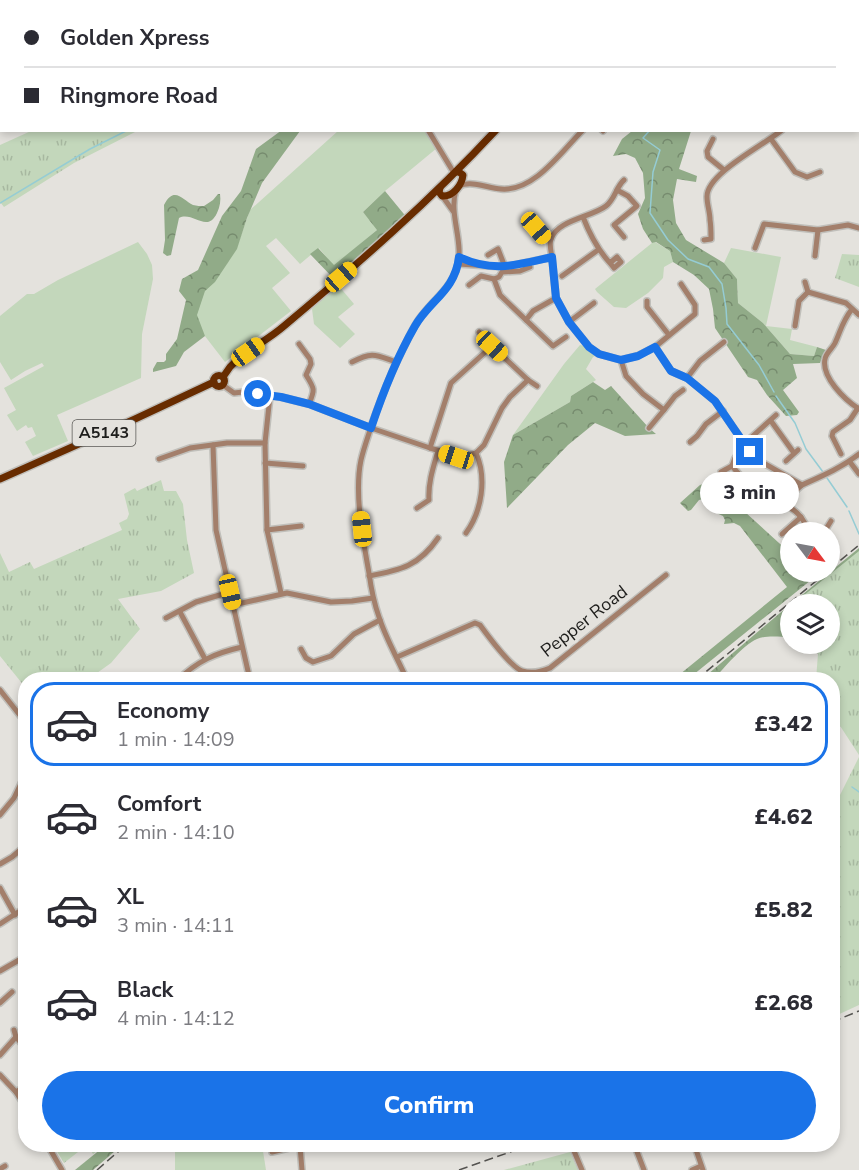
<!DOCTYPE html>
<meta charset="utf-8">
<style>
body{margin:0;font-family:"Nunito Sans",sans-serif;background:#f7f7f7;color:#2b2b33;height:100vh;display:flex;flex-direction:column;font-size:22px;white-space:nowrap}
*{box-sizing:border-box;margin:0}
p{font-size:20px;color:#7c7c81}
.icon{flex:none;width:33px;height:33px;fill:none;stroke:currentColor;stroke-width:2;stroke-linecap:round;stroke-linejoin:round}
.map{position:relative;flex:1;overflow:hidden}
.sheet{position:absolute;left:18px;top:672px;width:822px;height:480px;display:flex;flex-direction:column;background:#fff;border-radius:24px;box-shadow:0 3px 9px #0003}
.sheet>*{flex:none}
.top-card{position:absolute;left:0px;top:0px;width:860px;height:132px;box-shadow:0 3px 9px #0003;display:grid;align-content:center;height:132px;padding:0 24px;background:#fff}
.needle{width:39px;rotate:122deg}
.controls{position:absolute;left:780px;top:522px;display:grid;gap:12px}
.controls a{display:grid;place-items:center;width:60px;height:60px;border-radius:50%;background:#fff;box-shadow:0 3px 9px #0003;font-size:30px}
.end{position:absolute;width:27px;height:27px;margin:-14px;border:8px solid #1a73e8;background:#fff;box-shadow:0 0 0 3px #fff}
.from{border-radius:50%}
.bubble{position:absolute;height:42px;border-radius:21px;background:#fff;box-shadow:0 3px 9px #0003;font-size:20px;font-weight:800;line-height:42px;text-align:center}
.car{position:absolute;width:18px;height:36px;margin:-18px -9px;border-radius:8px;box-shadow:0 0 4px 2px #0007;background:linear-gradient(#f5c518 24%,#345 0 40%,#f5c518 0 76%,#345 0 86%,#f5c518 0)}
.top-card b{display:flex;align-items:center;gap:21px;height:57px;font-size:22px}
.top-card b+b{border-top:2px solid #e1e1e2}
.top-card i{width:15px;height:15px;background:#2b2b33}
ul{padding:10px 0 0;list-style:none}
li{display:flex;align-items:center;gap:18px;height:84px;margin:0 12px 9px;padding:0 12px;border:3px solid transparent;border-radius:24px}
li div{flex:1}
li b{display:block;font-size:22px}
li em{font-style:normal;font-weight:800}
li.on{border-color:#1a73e8}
li>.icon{width:54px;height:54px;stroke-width:1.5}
.cta{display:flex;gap:12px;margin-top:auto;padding:12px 24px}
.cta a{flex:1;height:69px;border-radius:36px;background:#1a73e8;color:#fff;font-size:24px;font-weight:800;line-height:69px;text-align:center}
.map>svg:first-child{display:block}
.grass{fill:#c3d7bb}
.forest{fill:url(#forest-crowns)}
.park{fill:url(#park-tufts)}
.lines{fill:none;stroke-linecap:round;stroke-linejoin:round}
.stream{stroke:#95ccd4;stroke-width:1.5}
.minor-casing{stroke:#c0bfba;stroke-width:8}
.major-casing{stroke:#c0bfba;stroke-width:10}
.minor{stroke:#a37f6b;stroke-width:5}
.major{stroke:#682c00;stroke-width:7}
.rail{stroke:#545350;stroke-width:1.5;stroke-dasharray:9 4.5;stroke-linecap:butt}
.route{stroke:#1a73e8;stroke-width:8}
.labels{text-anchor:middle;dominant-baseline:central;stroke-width:6;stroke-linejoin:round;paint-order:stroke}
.shield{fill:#e4e2dd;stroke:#595855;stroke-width:1.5}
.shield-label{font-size:16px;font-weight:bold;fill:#1d1d1b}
.street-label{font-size:18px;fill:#1d1d1b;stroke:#e4e2dd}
</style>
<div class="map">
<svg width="859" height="1170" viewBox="0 0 859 1170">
<defs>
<pattern id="forest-crowns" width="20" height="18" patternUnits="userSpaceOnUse" patternTransform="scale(1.5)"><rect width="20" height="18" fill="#91ab88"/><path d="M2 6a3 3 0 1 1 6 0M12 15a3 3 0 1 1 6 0" fill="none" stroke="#768b6e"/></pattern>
<pattern id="park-tufts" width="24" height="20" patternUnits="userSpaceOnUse" patternTransform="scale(1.5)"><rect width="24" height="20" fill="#c3d7bb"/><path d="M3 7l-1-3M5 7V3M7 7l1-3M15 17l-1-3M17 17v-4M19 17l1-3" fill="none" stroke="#a7b8a0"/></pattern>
</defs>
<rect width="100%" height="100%" fill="#e4e2dd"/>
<g class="grass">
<path d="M341 130 426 131 437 148 385 191 363 212 378 229 334 266 319 248 300 264 276 238 266 246 290 273 272 288 291 311 225 362 194 322 202 292 237 247 250 210 338 131Z"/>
<path d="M138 242 147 254 152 265 153 279 142 334 141 378 57 415 68 441 33 456 25 442 36 436 32 427 28 428 26 425 17 431 7 415 16 410 4 388 44 366 42 363 25 371 11 380 0 362V316L27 294H34L58 280Z"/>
<path d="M655 242 670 251 673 262 664 267 663 278 648 293 626 308 614 307 597 292 595 289 652 243Z"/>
<path d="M731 248 781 257 766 326 792 329 790 340 817 347 814 356 790 354 763 323 738 303 737 279 724 263Z"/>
<path d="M338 285 354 304 338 317 355 334 340 348 314 324 312 309Z"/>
<path d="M580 345 589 347 599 354 593 357 586 369 596 380 571 396 570 402 513 435 564 364Z"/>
<path d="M175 1144 262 1145 266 1170H175Z"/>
</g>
<g class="forest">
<path d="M282 130 300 131 262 183 247 218 237 249 215 282 205 291 197 315 205 336 184 352 176 366 153 372V369L157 362H164L166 360V354L177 339 186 300 179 291 182 279 198 270 222 216 241 191 256 149Z"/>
<path d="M632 131H691L679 169 697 176 696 182 677 179 673 200 676 223 686 240 724 263 737 279 738 303 763 323 790 354 814 356 817 347 826 350 820 363 793 364 797 378 783 390 799 412 797 415 786 416 767 395 757 380 748 377 715 328 713 309 709 289 694 275 673 262 670 251 656 242 652 243 643 229 638 214 645 198 643 173 635 158 626 154 613 156 622 139Z"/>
<path d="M385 191 408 219 336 281 310 254 318 248 334 265 377 230 363 212Z"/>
<path d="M218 194H220C221 200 220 207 217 213 207 234 193 211 179 218L171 255 167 256 163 253 165 240 164 205C174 185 183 200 193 205 197 206 200 206 204 206L213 200Z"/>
<path d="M593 382 605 390 611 386 649 428 656 434 625 436 595 423 568 445 507 508 504 462 513 435 570 402 571 396Z"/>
<path d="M711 481 790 553V572H821L688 679H674L787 587 740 526 734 523 724 524 725 520 723 516 712 511 703 499 699 500 691 510 688 511 680 503 700 485Z"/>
<path d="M859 548V581L822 604H790V637C780 637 766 635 757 639 743 645 724 668 714 679L701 680 780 613Z"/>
<path d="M107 1144 122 1145 93 1170H75Z"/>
</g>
<g class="park">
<path d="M31 131 32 130 137 131 74 163 4 207 0 202V145Z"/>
<path d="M842 254 859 255V287L835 278Z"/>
<path d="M161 480 164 491H176L183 504 187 540 194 573 161 591 118 599 140 629 111 663 90 678 88 680H26L25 687 0 656V553L9 572 30 562 34 569 122 530 119 523 127 519 129 514 124 494 135 488 137 491Z"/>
<path d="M859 551V755L833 715 832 680 816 679 818 654 809 644H830V604H793Z"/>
<path d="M859 757V1005L833 1017V809Z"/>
<path d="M53 1145H105L93 1154 87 1145 64 1163Z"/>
<path d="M570 1152 578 1170H504Z"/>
</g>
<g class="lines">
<g class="stream">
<path d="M329 0 330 2"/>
<path d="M668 1V2"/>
<path d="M650 130 643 138 660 150 653 172 650 213 668 240 688 259 709 267 722 284 726 308 727 324 759 365 774 392"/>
<path d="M0 203 90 149 128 130"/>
<path d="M776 396 795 423 806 449 823 472"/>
<path d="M827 478 847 507"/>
<path d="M849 511 859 534"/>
<path d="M852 787 859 792"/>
</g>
<g class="minor-casing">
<g id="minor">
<path d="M799 0 801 2"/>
<path d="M717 2 718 0"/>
<path d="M858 49 859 50"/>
<path d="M858 62 859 61"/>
<path d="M428 130 454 173"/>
<path d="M602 130 603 131"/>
<path d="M713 139 707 151 708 157 724 170"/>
<path d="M771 139 795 172 807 177 820 172"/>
<path d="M459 186C472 180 487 188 501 189 534 192 561 152 583 130"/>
<path d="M617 190 628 196 637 206 614 225 624 237"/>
<path d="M443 197 453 211"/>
<path d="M583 217C590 235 597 249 610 263L617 257 621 262 614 268 610 263"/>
<path d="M536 228 544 237 551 239"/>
<path d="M704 240 711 239C711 233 711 226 710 220 710 212 707 205 707 197 706 174 764 145 782 130"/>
<path d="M755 248 764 224 818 230 848 225 859 228"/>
<path d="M488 255 498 249 505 267"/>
<path d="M815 256 818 230"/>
<path d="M552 257C551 252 549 244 551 239 557 220 592 217 606 206 615 199 616 187 624 180"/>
<path d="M458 264 505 267 552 257 556 298 569 322 589 347 599 354 621 360 637 356 655 347 695 314V305L681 284"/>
<path d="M562 276 598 250"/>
<path d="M494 279 499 277 502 272 520 271 530 267"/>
<path d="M805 282 808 292"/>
<path d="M469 285 481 276 494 279 500 295 526 320 533 311 556 298"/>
<path d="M647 301V307L669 335"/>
<path d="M852 309C842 322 841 330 835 343 832 349 826 353 825 359 821 377 845 400 859 409"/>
<path d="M526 320 553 346 566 337"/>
<path d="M569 322 594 303"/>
<path d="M795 326 799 301 808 292 846 303 859 315"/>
<path d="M479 332 492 346"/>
<path d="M299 344 310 359 311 364 306 375C315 389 315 390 309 404"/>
<path d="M655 347 671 371 687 378 715 401 750 452 760 461 802 485C822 476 841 468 859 454"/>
<path d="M621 360 626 376 643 394 664 410 675 396 683 390"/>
<path d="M352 362C373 351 376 355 396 362"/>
<path d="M687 378 700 361 724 342"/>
<path d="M223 385 234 393 243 392 281 397 309 404 371 428 430 448 461 457 476 453 484 445 502 408 510 397 528 380"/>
<path d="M270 396 265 443 267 530 281 593"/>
<path d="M771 421 794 453"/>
<path d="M649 428 664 410"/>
<path d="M690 442 697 436 706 424 723 411"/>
<path d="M744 444 776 415"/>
<path d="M213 445 216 530 250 680"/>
<path d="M430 448 451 383 492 346 528 380 537 386"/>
<path d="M841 454 832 436 833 432 850 420 858 408"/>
<path d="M735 458 732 466C751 488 758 499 787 506"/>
<path d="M159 459 190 448 227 443H265"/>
<path d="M786 461 798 450"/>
<path d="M850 462 859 474"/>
<path d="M265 463 303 466"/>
<path d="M721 472 732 466"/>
<path d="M802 485C794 491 790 497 787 506 799 512 804 520 809 532"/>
<path d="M417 508 429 500C428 483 433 468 438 451"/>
<path d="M267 530 301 526"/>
<path d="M820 532 826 529 831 521"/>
<path d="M466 533C482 511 487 478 476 453"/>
<path d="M782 534 801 517"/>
<path d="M369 576C401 570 419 566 438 538"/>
<path d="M233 605 287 593 331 602 352 601 373 598"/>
<path d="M180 612 205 659"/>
<path d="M166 618 196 602 230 592"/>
<path d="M301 649 306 658 313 662 331 656 354 634 380 620"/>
<path d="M397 657 475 623 480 625C488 636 510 666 522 671 532 674 541 672 550 668L666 575"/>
<path d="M178 680C197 661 216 653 242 647"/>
<path d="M407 680C398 659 386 639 379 617 374 603 371 588 369 573 363 540 354 493 361 460 364 447 369 434 373 421 382 396 391 372 403 349 409 337 414 324 423 314 436 297 447 292 456 271 466 244 448 216 456 190"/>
<path d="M0 690 26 723"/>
<path d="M0 815 14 798 26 773"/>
<path d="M0 864 12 857 26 845"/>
<path d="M0 888 15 915"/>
<path d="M0 924 26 907"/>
<path d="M0 971 26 956"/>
<path d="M0 1003 12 992"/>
<path d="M23 1003 26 1001"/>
<path d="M14 1030 16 1037 21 1043"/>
<path d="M0 1055 16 1037"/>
<path d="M0 1075 16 1092 26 1108"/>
<path d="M16 1092 26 1086"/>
<path d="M47 1144 62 1170"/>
<path d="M634 1144 644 1170"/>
<path d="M694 1144 703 1170"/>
<path d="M300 1146 302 1170"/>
<path d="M574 1151 582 1170"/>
<path d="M272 1152 306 1144"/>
<path d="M0 1169 5 1166"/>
<path d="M692 1170 701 1166"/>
</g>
</g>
<g class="major-casing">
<g id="major">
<path d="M621 2 622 0"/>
<path d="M440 188 439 192 442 196C453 197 462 185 463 175L459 172H456"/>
<circle cx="219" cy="381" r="5.5"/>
<path d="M223 377 230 367 236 361C251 348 269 339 284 326 358 264 430 201 496 130"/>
<path d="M0 479 135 419 214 382"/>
</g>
</g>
<use href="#minor" class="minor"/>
<use href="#major" class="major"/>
<g class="rail">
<path d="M830 569 859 545"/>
<path d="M696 680 827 572"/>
<path d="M832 1022 859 1011"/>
<path d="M97 1170 127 1144"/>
<path d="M459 1170 533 1144"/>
</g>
</g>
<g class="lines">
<path class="route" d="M258 394 281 397 309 404 371 428C383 392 396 359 415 326 430 300 455 291 459 257 493 273 517 265 552 257L556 298 569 322 589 347 599 354 621 360 638 356 655 347 671 371 687 378 715 401 750 452"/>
</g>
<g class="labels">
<rect class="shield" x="72.5" y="420" width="63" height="26" rx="4.5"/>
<g class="shield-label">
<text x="104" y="433">A5143</text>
</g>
<g class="street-label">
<text transform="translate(584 621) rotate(-38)">Pepper Road</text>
</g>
</g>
</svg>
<div class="controls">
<a><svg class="needle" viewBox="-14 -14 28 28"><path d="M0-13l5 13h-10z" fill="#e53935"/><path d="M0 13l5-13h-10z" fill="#7c7c81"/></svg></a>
<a><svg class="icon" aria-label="layers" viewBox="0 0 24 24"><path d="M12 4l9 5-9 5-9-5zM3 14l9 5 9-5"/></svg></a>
</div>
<i class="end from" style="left:258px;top:394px"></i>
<i class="end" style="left:750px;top:452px"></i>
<div class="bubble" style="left:700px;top:472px;width:99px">3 min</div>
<i class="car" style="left:536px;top:228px;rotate:139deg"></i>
<i class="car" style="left:341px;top:277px;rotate:49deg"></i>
<i class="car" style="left:492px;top:346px;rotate:133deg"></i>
<i class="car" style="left:248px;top:352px;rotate:55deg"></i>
<i class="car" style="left:456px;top:457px;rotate:288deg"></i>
<i class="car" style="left:362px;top:529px;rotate:354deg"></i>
<i class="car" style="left:230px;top:592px;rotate:167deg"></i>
<div class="top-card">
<b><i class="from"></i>Golden Xpress</b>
<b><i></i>Ringmore Road</b>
</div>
<section class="sheet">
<ul>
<li class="on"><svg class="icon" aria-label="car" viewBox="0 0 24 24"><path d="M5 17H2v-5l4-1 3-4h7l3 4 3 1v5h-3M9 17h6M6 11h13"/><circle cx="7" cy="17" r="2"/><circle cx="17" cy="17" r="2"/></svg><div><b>Economy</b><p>1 min · 14:09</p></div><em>£3.42</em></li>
<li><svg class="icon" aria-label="car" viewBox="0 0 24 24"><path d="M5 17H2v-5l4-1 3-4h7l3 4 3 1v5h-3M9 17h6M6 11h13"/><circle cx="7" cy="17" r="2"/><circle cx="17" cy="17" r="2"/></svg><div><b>Comfort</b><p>2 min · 14:10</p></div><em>£4.62</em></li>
<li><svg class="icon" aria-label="car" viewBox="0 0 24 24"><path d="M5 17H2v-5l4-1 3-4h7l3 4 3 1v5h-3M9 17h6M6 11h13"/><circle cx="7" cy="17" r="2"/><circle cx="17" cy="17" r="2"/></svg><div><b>XL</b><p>3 min · 14:11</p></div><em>£5.82</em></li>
<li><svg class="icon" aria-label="car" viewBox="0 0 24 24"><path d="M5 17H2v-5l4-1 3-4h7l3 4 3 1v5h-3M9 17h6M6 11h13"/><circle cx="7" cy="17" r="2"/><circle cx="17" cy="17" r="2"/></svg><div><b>Black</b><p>4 min · 14:12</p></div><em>£2.68</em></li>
</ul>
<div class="cta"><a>Confirm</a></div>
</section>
</div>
